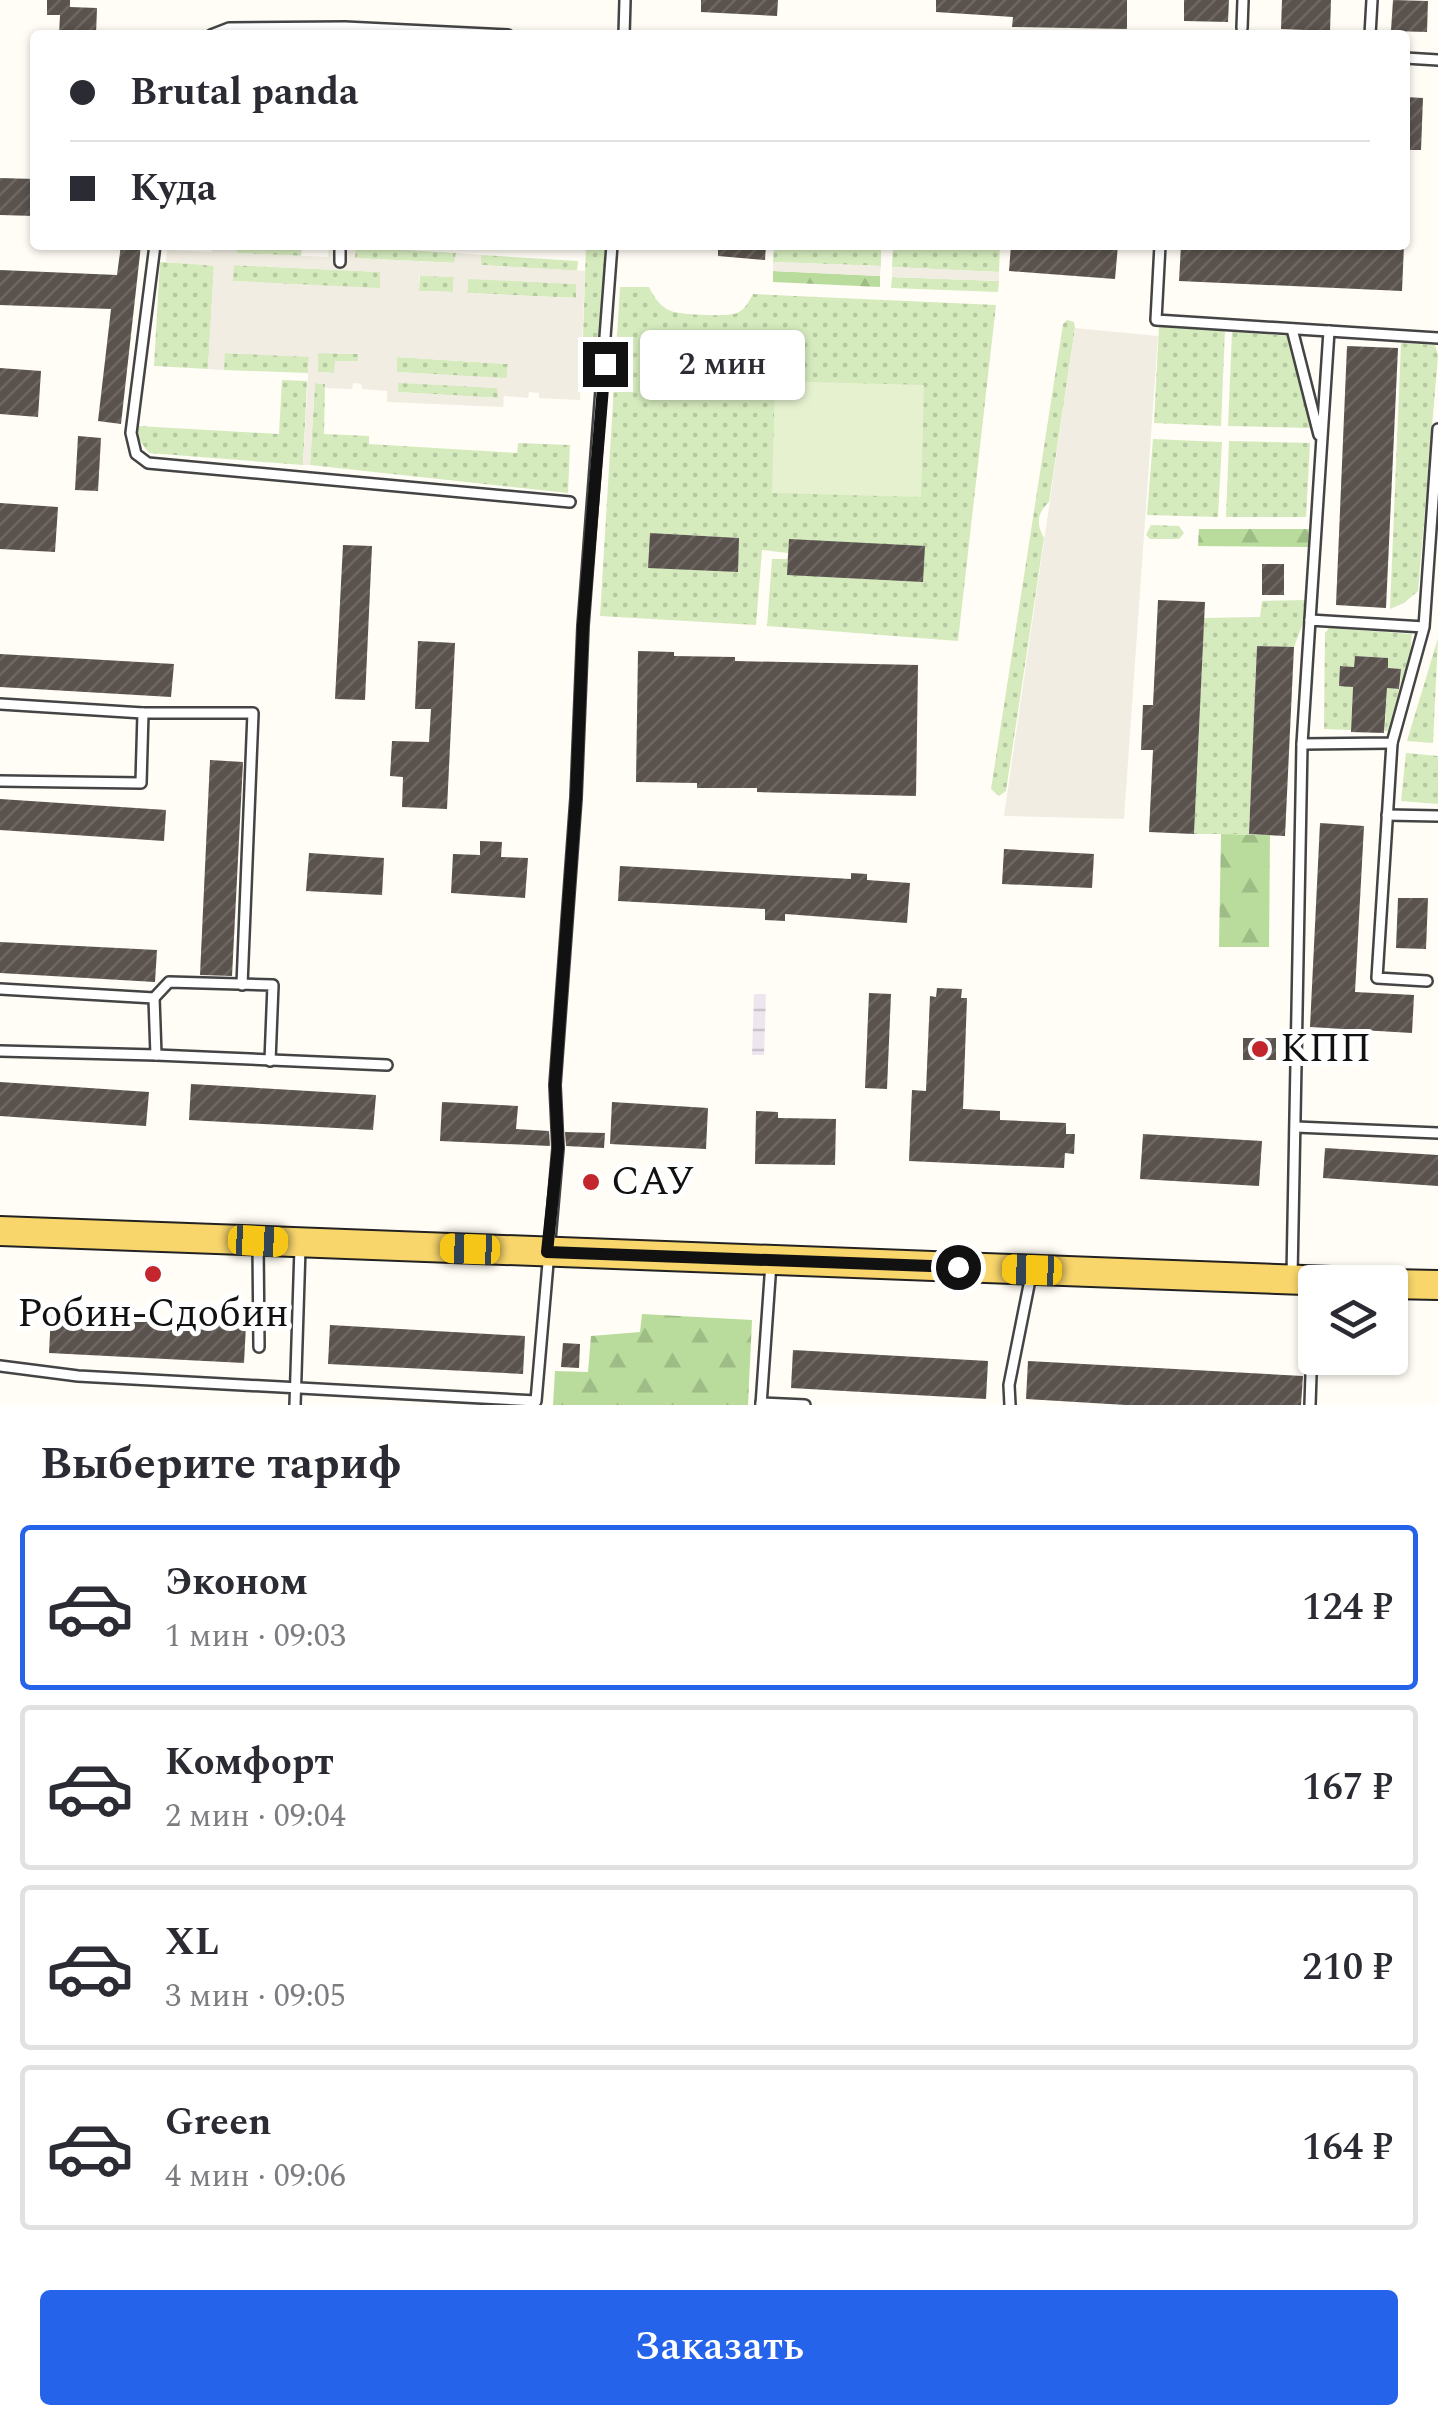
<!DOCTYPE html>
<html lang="ru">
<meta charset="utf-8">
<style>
body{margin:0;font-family:Spectral,serif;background:#f7f7f7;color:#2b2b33;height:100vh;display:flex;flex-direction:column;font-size:38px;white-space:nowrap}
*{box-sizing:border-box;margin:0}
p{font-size:32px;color:#7c7c81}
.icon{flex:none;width:55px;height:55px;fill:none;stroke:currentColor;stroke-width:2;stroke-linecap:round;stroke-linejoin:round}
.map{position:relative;height:1405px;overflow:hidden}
.side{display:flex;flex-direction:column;background:#fff;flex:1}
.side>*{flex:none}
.hud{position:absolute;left:30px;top:30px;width:1380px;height:220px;border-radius:10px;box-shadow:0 2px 8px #0004;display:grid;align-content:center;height:220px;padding:0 40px;background:#fff}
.controls{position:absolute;left:1298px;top:1265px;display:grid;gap:20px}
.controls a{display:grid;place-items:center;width:110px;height:110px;border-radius:10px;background:#fff;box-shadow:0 2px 8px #0004;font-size:50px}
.end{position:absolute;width:45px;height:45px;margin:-22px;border:12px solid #111;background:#fff;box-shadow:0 0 0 5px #fff}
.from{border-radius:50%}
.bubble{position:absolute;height:70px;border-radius:10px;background:#fff;box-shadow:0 2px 8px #0004;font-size:32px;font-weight:600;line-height:70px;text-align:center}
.car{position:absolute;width:30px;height:60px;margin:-30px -15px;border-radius:12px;box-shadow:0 0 8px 2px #0007;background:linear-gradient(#f5c518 24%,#345 0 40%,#f5c518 0 76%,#345 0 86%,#f5c518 0)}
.hud b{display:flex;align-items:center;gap:35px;height:95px;font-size:38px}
.hud b+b{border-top:2px solid #e1e1e2}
.hud i{width:25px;height:25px;background:#2b2b33}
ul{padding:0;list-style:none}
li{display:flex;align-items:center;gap:30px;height:165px;margin:0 20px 15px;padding:0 20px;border:5px solid #e1e1e2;border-radius:10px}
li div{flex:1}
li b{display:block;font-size:38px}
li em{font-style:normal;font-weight:600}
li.current{border-color:#2563eb}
li>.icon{width:90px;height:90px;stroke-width:1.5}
h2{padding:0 40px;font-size:45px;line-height:120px}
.action{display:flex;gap:20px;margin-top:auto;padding:20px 40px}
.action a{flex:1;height:115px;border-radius:10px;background:#2563eb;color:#fff;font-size:40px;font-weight:600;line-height:115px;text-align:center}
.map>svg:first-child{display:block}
.industrial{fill:url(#industrial-grid)}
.green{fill:url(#green-dots);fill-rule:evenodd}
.forest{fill:url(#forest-firs)}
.pitch{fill:#e6f2cf}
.plaza{fill:#f1ede2;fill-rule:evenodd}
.building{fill:url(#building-hatch)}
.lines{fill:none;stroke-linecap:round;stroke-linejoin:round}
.service-casing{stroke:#444;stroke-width:14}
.primary-casing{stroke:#222;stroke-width:32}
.service{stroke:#fff;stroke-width:9}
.primary{stroke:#f9d66b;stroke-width:28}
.route{stroke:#111;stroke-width:12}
.poi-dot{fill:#c4262e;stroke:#fff;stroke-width:4}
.labels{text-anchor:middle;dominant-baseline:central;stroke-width:10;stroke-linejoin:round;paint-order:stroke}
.poi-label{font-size:40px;fill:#111;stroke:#fff;text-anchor:start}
</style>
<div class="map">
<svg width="1438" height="1405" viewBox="0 0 1438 1405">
<defs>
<pattern id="industrial-grid" width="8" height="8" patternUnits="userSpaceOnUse" patternTransform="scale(2.5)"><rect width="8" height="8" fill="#eee6ef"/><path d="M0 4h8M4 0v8" fill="none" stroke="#cbc4cc"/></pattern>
<pattern id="green-dots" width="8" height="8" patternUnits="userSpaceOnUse" patternTransform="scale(2.5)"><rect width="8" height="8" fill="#d5ebbd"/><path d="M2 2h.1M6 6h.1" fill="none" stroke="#b6c8a1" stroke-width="1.8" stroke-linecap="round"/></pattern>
<pattern id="forest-firs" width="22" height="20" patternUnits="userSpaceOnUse" patternTransform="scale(2.5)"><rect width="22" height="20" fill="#b9dc9c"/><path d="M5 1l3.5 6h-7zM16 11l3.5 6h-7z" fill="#9ebc85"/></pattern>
<pattern id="building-hatch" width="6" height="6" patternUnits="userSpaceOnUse" patternTransform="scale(2.5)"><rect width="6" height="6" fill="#5a524d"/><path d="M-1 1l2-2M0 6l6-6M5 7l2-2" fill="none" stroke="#6d6662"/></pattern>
</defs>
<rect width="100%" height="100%" fill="#fffdf5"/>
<path class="industrial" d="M754 994H766L764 1055H752Z"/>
<g class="green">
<path d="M237 245H302L301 256 236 253Z"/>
<path d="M586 245H605L601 368 582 367Z"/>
<path d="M774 245H881V266L773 262Z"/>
<path d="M893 245H1000L999 272 892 267Z"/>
<path d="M355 247 456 253 455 263 355 258Z"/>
<path d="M481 255 578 261 577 271 480 265Z"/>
<path d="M160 262 214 265 208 369 154 366Z"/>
<path d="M233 265 381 272 380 289 233 281Z"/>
<path d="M420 275 454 277 453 292 419 291Z"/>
<path d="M892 277 999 281 998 292 891 288Z"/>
<path d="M468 278 577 284 576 298 467 293Z"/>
<path d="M620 287H649C654 297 660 307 671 311 681 315 729 317 737 313 746 309 749 301 753 294L996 305 958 641 767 626 772 559H787L788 553 762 550 756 625 600 616ZM650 533 739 538 737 572 648 567Z"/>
<path d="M1067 320 1074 322 1075 328 1049 502C1037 513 1036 524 1044 538L1006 791 999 796 991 789 1063 324Z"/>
<path d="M1159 326 1225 329 1221 426 1154 423Z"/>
<path d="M1232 332 1290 336 1310 428 1228 426Z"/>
<path d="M1401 343 1435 345 1438 356 1418 591 1404 603 1390 609Z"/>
<path d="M224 353 309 356 308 373 224 370Z"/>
<path d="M318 353 359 354V361L334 373 317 372Z"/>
<path d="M397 357 508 364 507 379 396 372Z"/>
<path d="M282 380 307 381 303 465 149 453 138 438V426L279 434Z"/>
<path d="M398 382 498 388V398L397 392Z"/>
<path d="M315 383 325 384 324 434 369 436V444L517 453 518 443 570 445 568 493 310 465Z"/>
<path d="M1153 439 1222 442 1218 517 1147 515Z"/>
<path d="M1229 441 1310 443 1306 517H1226Z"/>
<path d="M1151 525 1179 526 1184 533 1179 539H1150L1146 535Z"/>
<path d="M1306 600V615L1294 647 1257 646 1249 834H1194L1204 618 1260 617 1262 601Z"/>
<path d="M1329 628 1412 634C1409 664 1408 706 1388 731H1385L1387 688 1400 689 1401 669 1388 668 1387 658 1355 656 1354 667 1340 666 1353 687 1351 730 1324 729 1325 633Z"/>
<path d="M1438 638 1433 743 1407 741Z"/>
<path d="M1406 753 1438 756V804L1401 801Z"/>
</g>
<g class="forest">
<path d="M773 271 880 276V287L773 282Z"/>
<path d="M1199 529H1309L1308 547 1198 546Z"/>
<path d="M1221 834 1270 835 1269 947H1219Z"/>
<path d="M642 1314 752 1320 748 1405H553L555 1371 588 1372 591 1336 640 1332Z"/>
</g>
<path class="pitch" d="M775 381 924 385 921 497 772 493Z"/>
<g class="plaza">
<path d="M213 245H237V253L328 257 329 245H356L355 258 454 263 456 253 481 255V265L585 271 580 400 539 398V393L529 392 528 398 504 396 503 407 387 402V391L362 389 361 384 353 383 352 389 325 388V384L315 383 310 465H303L309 357 225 353 224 370 208 369 214 266 166 262 167 250 212 252ZM234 265 380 272V288L233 281ZM419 276 454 277 453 292 419 291ZM468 279 576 284V298L467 293ZM318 353 358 354V361H335L334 373 318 372ZM397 357 508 364 507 378 397 372ZM398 383 497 388 498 398 398 392Z"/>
<path d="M773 262 881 266 880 276 773 271Z"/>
<path d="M892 267 999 272V281L892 277Z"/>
<path d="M1075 328 1158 336 1124 819 1004 816Z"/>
</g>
<g class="building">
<path d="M47 0H70V7L97 8 96 35H59L60 15H47Z"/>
<path d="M701 0H778L777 16 701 12Z"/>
<path d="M936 0H1127V29L1012 27 1013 17 936 12Z"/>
<path d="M1184 0H1229L1228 22 1184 21Z"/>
<path d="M1282 0H1331L1330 31 1281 29Z"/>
<path d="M1393 0 1428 1 1427 32 1391 31Z"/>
<path d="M1405 97 1423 98 1421 150H1405Z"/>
<path d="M0 178 35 179V216L0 215Z"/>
<path d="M121 245H141L121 424 98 421 111 309 0 305V270L117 275Z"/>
<path d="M718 245H766L765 260 718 256Z"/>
<path d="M1011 245H1118L1115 279 1009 271Z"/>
<path d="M1181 245H1404L1402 291 1179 281Z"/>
<path d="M1347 346 1398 348 1386 608 1336 605Z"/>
<path d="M0 368 41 371 38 417 0 414Z"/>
<path d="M78 436 101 438 98 491 75 490Z"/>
<path d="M0 503 58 507 55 552 0 549Z"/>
<path d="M650 533 739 538 738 572 648 568Z"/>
<path d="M789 539 925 546 923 582 787 575Z"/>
<path d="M343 545 372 546 365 700 335 699Z"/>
<rect x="1262" y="564" width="22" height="31"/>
<path d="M1158 600 1205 602 1194 834 1149 832 1153 750H1141L1143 705H1153Z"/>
<path d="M418 641 455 643 447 809 402 807 403 777 390 776 392 741 429 742 431 709H415Z"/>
<path d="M1257 646 1294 647 1285 836 1249 834Z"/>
<path d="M638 651 674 652V656L735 657V661L918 665 916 796 757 792V788H697V783L636 782Z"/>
<path d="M0 654 174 664 171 697 0 687Z"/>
<path d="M1355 656 1388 658V668L1401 669 1399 689 1387 688 1384 733 1351 732 1353 687 1339 686 1340 666 1354 667Z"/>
<path d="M210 760 243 762 232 976 200 975Z"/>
<path d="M0 799 166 810 164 841 0 830Z"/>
<path d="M1320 823 1364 826 1355 992 1414 995 1412 1033 1310 1027Z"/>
<path d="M480 841 502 842 501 857 528 858 525 898 451 893 453 854 480 855Z"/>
<path d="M1004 849 1094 854 1092 888 1002 884Z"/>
<path d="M309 853 384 858 382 895 306 891Z"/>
<path d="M620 866 851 879V873L867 874V880L910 883 907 923 785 914V921L765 920V909L618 901Z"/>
<path d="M1398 898H1428L1426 949 1396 948Z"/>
<path d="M0 942 157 950 155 982 0 973Z"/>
<path d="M937 988 962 989 961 998H967L963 1109 1000 1111V1120L1066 1123V1134H1075L1074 1154 1065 1153 1064 1168 909 1161 912 1090 926 1091 930 996 936 997Z"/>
<path d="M869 993 891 994 887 1089 865 1088Z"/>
<rect x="1243" y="1038" width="33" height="22"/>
<path d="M0 1082 149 1092 146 1126 0 1116Z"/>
<path d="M191 1084 376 1095 373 1130 189 1120Z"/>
<path d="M442 1102 518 1106 516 1129 549 1131 550 1146 440 1141Z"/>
<path d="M612 1102 708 1108 706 1149 610 1144Z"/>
<path d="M756 1111 778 1112V1118L836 1119 835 1165 755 1164Z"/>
<path d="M565 1132 605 1133 604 1148 566 1146Z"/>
<path d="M1143 1134 1262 1141 1259 1186 1140 1179Z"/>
<path d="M1325 1148 1438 1155V1186L1323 1178Z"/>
<path d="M51 1314 246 1325 244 1363 49 1353Z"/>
<path d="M330 1325 525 1336 523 1374 328 1364Z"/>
<path d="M563 1343 580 1344 579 1368 561 1367Z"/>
<path d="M793 1350 988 1361 986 1399 791 1388Z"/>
<path d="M1028 1361 1303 1376 1301 1405H1126L1026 1399Z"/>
</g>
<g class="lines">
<g class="service-casing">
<g id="service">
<path d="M1242 28 1243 0"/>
<path d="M211 35 229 28 345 27 508 35"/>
<path d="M624 35 625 0"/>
<path d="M1370 35 1372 0"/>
<path d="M1405 58 1438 60"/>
<path d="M155 245 131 433 136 454 148 463 570 502"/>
<path d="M1160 245 1156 320 1438 338"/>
<path d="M340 262V245"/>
<path d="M1292 329 1319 435"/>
<path d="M1310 620 1329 331"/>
<path d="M1424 627 1310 620 1302 744 1392 743 1424 627 1438 429"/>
<path d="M0 704 143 713H253L242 985"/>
<path d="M1392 743 1377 978 1427 981"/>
<path d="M0 781 141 783 143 713"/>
<path d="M1387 815 1438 816"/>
<path d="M0 989 154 998 169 982 273 985 270 1061"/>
<path d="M0 1051 156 1055 154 998"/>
<path d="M156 1055 387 1065"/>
<path d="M1296 1127 1438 1133"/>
<path d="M258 1244 259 1347"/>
<path d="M1292 1276 1302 744"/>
<path d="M0 1366 78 1376 536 1401 558 1148 555 1085 576 798 583 626 612 245"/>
<path d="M761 1403 805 1405"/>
<path d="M295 1405 300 1248"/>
<path d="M761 1405 771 1263"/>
<path d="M1010 1405 1009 1385 1031 1275"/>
<path d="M1310 1405 1314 1283"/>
</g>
</g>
<g class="primary-casing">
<g id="primary">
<path d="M0 1231 1359 1282"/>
<path d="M1390 1284 1438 1285"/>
</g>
</g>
<use href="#service" class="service"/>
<use href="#primary" class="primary"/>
</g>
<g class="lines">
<path class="route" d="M605 364 583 626 576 798 555 1085 558 1148 547 1252 958 1267"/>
</g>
<g class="poi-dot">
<circle cx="1260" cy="1049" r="10"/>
<circle cx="591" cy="1182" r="10"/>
<circle cx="153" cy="1274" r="10"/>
</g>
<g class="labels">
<g class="poi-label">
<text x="1280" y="1049">КПП</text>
<text x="611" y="1182">САУ</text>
<text x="153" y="1314" text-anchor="middle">Робин-Сдобин</text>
</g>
</g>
</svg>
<div class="controls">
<a><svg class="icon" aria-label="layers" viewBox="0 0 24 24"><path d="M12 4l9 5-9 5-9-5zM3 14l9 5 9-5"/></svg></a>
</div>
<i class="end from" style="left:958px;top:1267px"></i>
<i class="end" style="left:605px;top:364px"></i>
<div class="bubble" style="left:640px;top:330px;width:165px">2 мин</div>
<i class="car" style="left:258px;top:1241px;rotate:93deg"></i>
<i class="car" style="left:470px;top:1249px;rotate:272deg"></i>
<i class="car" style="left:1032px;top:1270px;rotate:272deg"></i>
<div class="hud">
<b><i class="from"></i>Brutal panda</b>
<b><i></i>Куда</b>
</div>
</div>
<section class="side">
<h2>Выберите тариф</h2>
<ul>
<li class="current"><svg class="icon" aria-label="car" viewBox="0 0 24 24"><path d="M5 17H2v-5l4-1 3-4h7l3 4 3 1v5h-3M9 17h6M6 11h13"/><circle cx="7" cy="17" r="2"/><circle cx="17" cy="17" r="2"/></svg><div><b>Эконом</b><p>1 мин · 09:03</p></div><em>124 ₽</em></li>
<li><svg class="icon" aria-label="car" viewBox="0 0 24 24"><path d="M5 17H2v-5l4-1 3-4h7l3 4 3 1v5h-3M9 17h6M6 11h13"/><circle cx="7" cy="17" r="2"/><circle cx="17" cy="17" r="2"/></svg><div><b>Комфорт</b><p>2 мин · 09:04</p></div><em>167 ₽</em></li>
<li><svg class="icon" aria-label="car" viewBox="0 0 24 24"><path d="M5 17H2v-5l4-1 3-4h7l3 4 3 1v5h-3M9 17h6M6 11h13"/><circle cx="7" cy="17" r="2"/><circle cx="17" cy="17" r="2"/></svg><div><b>XL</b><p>3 мин · 09:05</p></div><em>210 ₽</em></li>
<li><svg class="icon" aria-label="car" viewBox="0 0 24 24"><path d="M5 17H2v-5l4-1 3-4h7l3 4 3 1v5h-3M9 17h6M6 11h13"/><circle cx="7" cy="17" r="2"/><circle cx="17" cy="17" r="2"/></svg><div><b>Green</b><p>4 мин · 09:06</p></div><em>164 ₽</em></li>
</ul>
<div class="action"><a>Заказать</a></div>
</section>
